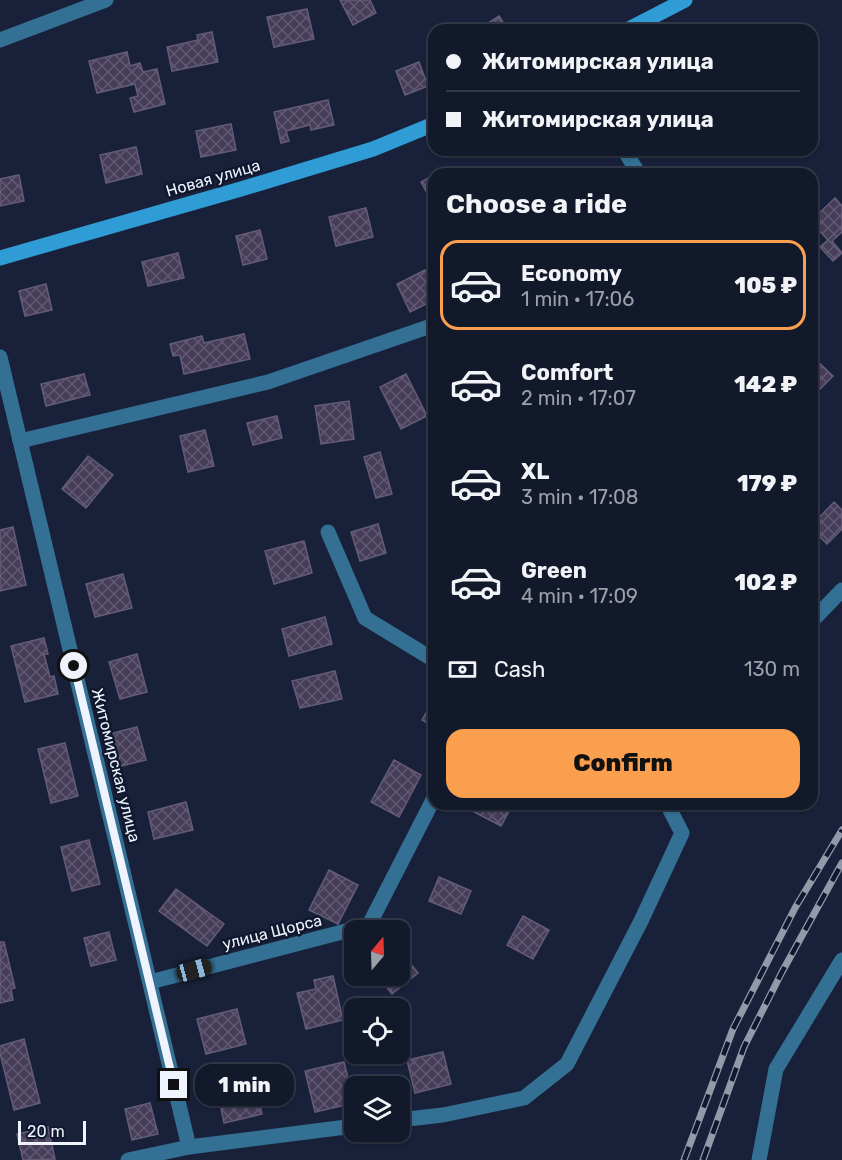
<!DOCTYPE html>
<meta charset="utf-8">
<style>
body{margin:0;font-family:Rubik,sans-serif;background:#1b2233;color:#f1f3f6;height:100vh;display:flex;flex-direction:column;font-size:22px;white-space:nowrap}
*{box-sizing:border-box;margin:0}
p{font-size:20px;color:#9ca0a9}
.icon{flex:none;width:33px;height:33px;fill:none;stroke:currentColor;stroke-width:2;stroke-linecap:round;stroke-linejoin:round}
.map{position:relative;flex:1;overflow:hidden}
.panel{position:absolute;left:428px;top:168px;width:390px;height:642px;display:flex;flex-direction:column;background:#12192b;border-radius:18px;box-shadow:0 2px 4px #0004,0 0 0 2px #313847}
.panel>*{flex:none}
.guide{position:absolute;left:428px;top:24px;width:390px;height:132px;border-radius:18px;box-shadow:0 2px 4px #0004,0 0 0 2px #313847;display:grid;align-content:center;height:132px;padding:0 18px;background:#12192b}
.needle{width:39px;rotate:19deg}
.controls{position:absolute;left:344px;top:920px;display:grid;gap:12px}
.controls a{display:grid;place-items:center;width:66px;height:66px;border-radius:12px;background:#12192b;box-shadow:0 2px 4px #0004,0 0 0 2px #313847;font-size:30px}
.scale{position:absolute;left:18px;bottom:15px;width:68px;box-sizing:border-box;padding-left:6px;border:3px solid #eff3fd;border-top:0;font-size:16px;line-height:21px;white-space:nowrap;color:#eff3fd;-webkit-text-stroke:4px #0f182f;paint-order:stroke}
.end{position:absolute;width:27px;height:27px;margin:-14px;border:8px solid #eff3fd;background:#111;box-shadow:0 0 0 3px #111}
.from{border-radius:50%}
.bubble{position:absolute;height:42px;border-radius:18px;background:#12192b;box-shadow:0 2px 4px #0004,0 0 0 2px #313847;font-size:20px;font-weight:800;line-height:42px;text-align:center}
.car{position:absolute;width:18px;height:36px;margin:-18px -9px;border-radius:8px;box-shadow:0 0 4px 2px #0007;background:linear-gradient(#222 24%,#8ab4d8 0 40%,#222 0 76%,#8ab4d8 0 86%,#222 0)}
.guide b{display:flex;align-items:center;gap:21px;height:57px;font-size:22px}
.guide b+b{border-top:2px solid #313847}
.guide i{width:15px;height:15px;background:#f1f3f6}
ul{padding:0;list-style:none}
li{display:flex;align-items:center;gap:18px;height:90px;margin:0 12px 9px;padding:0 6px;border:3px solid transparent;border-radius:18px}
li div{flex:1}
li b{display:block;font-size:22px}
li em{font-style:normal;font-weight:800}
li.current{border-color:#fa9f4e}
li>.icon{width:54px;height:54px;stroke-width:1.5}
h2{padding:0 18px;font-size:27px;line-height:72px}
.pay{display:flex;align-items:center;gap:15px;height:66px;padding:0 18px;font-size:22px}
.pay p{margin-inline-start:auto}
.button{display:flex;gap:12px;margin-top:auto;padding:12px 18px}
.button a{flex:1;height:69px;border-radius:18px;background:#fa9f4e;color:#111;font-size:24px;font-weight:800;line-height:69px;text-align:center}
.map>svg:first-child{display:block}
.building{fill:url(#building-cross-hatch);stroke:#645b79;stroke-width:1.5}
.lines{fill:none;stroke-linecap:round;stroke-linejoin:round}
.minor{stroke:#347093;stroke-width:15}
.secondary{stroke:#309cd5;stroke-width:15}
.rail-casing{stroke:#9399a9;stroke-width:7}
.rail{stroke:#0f182f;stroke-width:4.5;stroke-dasharray:14;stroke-linecap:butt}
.route{stroke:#eff3fd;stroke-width:8}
.labels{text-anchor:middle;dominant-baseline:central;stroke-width:5;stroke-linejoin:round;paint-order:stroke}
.street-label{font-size:16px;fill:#eff3fd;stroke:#0f182f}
</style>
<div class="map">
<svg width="842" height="1160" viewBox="0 0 842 1160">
<defs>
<pattern id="building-cross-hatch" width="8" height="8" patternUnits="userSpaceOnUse" patternTransform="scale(1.5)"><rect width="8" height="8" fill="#463d59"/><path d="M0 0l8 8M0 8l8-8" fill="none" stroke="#615a72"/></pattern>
</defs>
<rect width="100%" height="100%" fill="#182139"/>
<g class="building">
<path d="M340 0H370L376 13 353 25Z"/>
<path d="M307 9 314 39 274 47 267 17Z"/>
<path d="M499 16 508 30H484L482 27Z"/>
<path d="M212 32 218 62 172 71 167 47 198 40 197 35Z"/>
<path d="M127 52 130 66 140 63 143 72 157 69 165 104 134 112 130 98 138 96 135 84 97 93 89 61Z"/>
<path d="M419 62 428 86 405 95 396 71Z"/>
<path d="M328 100 334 125 311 130 310 125 286 131 289 141 281 143 274 112Z"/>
<path d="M231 124 236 150 201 157 196 131Z"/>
<path d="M136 147 142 174 106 183 100 155Z"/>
<path d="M19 175 24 201 0 206V179Z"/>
<path d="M434 175V206L421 182Z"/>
<path d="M835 198 842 206V232L832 241 842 253 833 261 820 247 828 240 812 223V220Z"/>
<path d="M366 208 373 237 336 246 329 217Z"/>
<path d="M260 230 267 259 243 265 236 236Z"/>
<path d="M178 253 184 278 148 286 142 262Z"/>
<path d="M425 270 434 287V312L428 303 410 312 397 284Z"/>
<path d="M46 284 52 310 25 316 19 291Z"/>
<path d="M244 334 250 359 184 374 180 355 173 356 170 344 202 336 204 343Z"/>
<path d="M812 356 833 376 812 397Z"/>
<path d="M84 374 90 395 46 406 41 384Z"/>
<path d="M406 374 427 416 401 429 380 387Z"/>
<path d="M349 401 354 439 321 444 315 406Z"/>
<path d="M277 416 282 438 253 445 247 423Z"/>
<path d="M205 430 214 466 188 472 180 436Z"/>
<path d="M380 452 392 494 376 498 364 457Z"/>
<path d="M88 456 113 475 86 508 62 489Z"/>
<path d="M834 502 842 510V529L827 544 812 529V525Z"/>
<path d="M378 524 386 553 360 561 351 532Z"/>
<path d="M13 527 26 585 0 591V530Z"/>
<path d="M304 541 312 573 274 584 265 551Z"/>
<path d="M123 574 132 608 95 617 86 584Z"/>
<path d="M325 617 332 644 289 656 282 629Z"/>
<path d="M44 638 48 654H44L50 677 54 676 58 694 25 702 11 646Z"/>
<path d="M137 654 147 692 120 699 109 662Z"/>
<path d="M335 671 342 699 300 708 292 681Z"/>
<path d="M434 699V727L422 720Z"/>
<path d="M137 727 146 760 121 766 113 733Z"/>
<path d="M65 743 78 796 51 803 38 749Z"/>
<path d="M394 760 421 775 399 817 371 802Z"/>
<path d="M186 802 193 830 154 839 148 812Z"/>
<path d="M478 804H513L501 826 474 812Z"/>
<path d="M89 840 100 884 72 891 61 847Z"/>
<path d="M329 870 358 885 338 924 309 910Z"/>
<path d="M439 877 471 891 461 914 429 901Z"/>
<path d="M176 889 224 924 207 946 159 911Z"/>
<path d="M523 916 549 930 533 959 507 945Z"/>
<path d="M109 932 116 960 91 966 84 938Z"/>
<path d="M0 942H4L15 988 11 989 13 1000 0 1003Z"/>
<path d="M404 956 418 973 392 994 378 976 399 975V960Z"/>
<path d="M333 976 343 1020 306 1029 297 993 316 989 314 980Z"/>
<path d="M237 1009 246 1044 206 1054 197 1019Z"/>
<path d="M24 1039 40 1103 14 1110 0 1053V1046Z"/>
<path d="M443 1052 451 1084 415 1093 407 1060Z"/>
<path d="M344 1062 354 1103 315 1112 305 1071Z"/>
<path d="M255 1081 262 1114 224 1123 217 1089Z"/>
<path d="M150 1103 158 1134 132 1140 125 1109Z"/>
<path d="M48 1127 55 1159 23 1160 17 1134Z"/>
</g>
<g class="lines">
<g class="minor">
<path d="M0 40 106 0"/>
<path d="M624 150 639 174"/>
<path d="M0 357 189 1147"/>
<path d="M20 441 268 382 434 325"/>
<path d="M328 532 365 618 434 660"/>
<path d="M812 621 842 590"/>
<path d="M150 982 369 925 434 798"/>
<path d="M399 1120 443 1115 524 1098 567 1064 641 921 682 833 667 804"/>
<path d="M128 1160 189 1147 354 1126"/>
<path d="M759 1160 776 1069 842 960"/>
</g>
<g class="secondary">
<path d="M627 30 685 0"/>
<path d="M0 258 241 189 373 149 434 124"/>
</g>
<g class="rail-casing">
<g id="rail">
<path d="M684 1160 733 1029 795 908 842 830"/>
<path d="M703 1160 744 1047 782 972 842 863"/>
</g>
</g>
<use href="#rail" class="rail"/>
</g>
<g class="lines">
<path class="route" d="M74 666 174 1085"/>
</g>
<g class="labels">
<g class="street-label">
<text transform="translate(213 178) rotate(-16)">Новая улица</text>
<text transform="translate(116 765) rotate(76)">Житомирская улица</text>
<text transform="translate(272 932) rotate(-14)">улица Щорса</text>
</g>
</g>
</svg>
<div class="controls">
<a><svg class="needle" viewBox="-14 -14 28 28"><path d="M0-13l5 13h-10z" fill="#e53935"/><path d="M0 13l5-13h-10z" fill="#9ca0a9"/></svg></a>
<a><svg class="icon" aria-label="locate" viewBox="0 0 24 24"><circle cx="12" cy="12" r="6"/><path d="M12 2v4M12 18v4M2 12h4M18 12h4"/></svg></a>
<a><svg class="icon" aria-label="layers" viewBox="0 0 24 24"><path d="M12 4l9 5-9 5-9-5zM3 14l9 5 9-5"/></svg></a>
</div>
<div class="scale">20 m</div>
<i class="end from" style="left:74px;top:666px"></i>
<i class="end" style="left:174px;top:1085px"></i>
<div class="bubble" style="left:195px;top:1064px;width:99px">1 min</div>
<i class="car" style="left:194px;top:970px;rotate:75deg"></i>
<div class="guide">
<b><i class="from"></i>Житомирская улица</b>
<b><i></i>Житомирская улица</b>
</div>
<section class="panel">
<h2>Choose a ride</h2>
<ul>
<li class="current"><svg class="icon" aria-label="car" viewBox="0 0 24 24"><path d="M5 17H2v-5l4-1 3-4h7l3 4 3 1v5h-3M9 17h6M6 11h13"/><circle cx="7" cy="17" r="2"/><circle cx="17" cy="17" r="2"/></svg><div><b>Economy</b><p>1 min · 17:06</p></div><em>105 ₽</em></li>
<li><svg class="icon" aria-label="car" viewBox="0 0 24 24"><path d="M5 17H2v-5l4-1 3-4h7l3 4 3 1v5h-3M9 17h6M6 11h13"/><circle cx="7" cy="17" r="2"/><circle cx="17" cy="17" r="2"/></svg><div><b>Comfort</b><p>2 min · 17:07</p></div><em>142 ₽</em></li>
<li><svg class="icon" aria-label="car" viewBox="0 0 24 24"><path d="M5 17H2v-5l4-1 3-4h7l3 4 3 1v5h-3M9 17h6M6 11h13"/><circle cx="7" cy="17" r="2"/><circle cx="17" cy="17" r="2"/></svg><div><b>XL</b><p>3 min · 17:08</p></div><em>179 ₽</em></li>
<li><svg class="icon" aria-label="car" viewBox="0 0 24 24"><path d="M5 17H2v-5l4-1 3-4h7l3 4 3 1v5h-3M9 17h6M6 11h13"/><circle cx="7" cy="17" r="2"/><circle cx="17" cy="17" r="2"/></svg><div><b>Green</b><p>4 min · 17:09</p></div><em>102 ₽</em></li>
</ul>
<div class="pay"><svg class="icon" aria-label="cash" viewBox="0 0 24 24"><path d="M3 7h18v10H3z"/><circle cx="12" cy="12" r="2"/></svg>Cash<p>130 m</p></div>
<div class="button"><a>Confirm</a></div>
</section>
</div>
